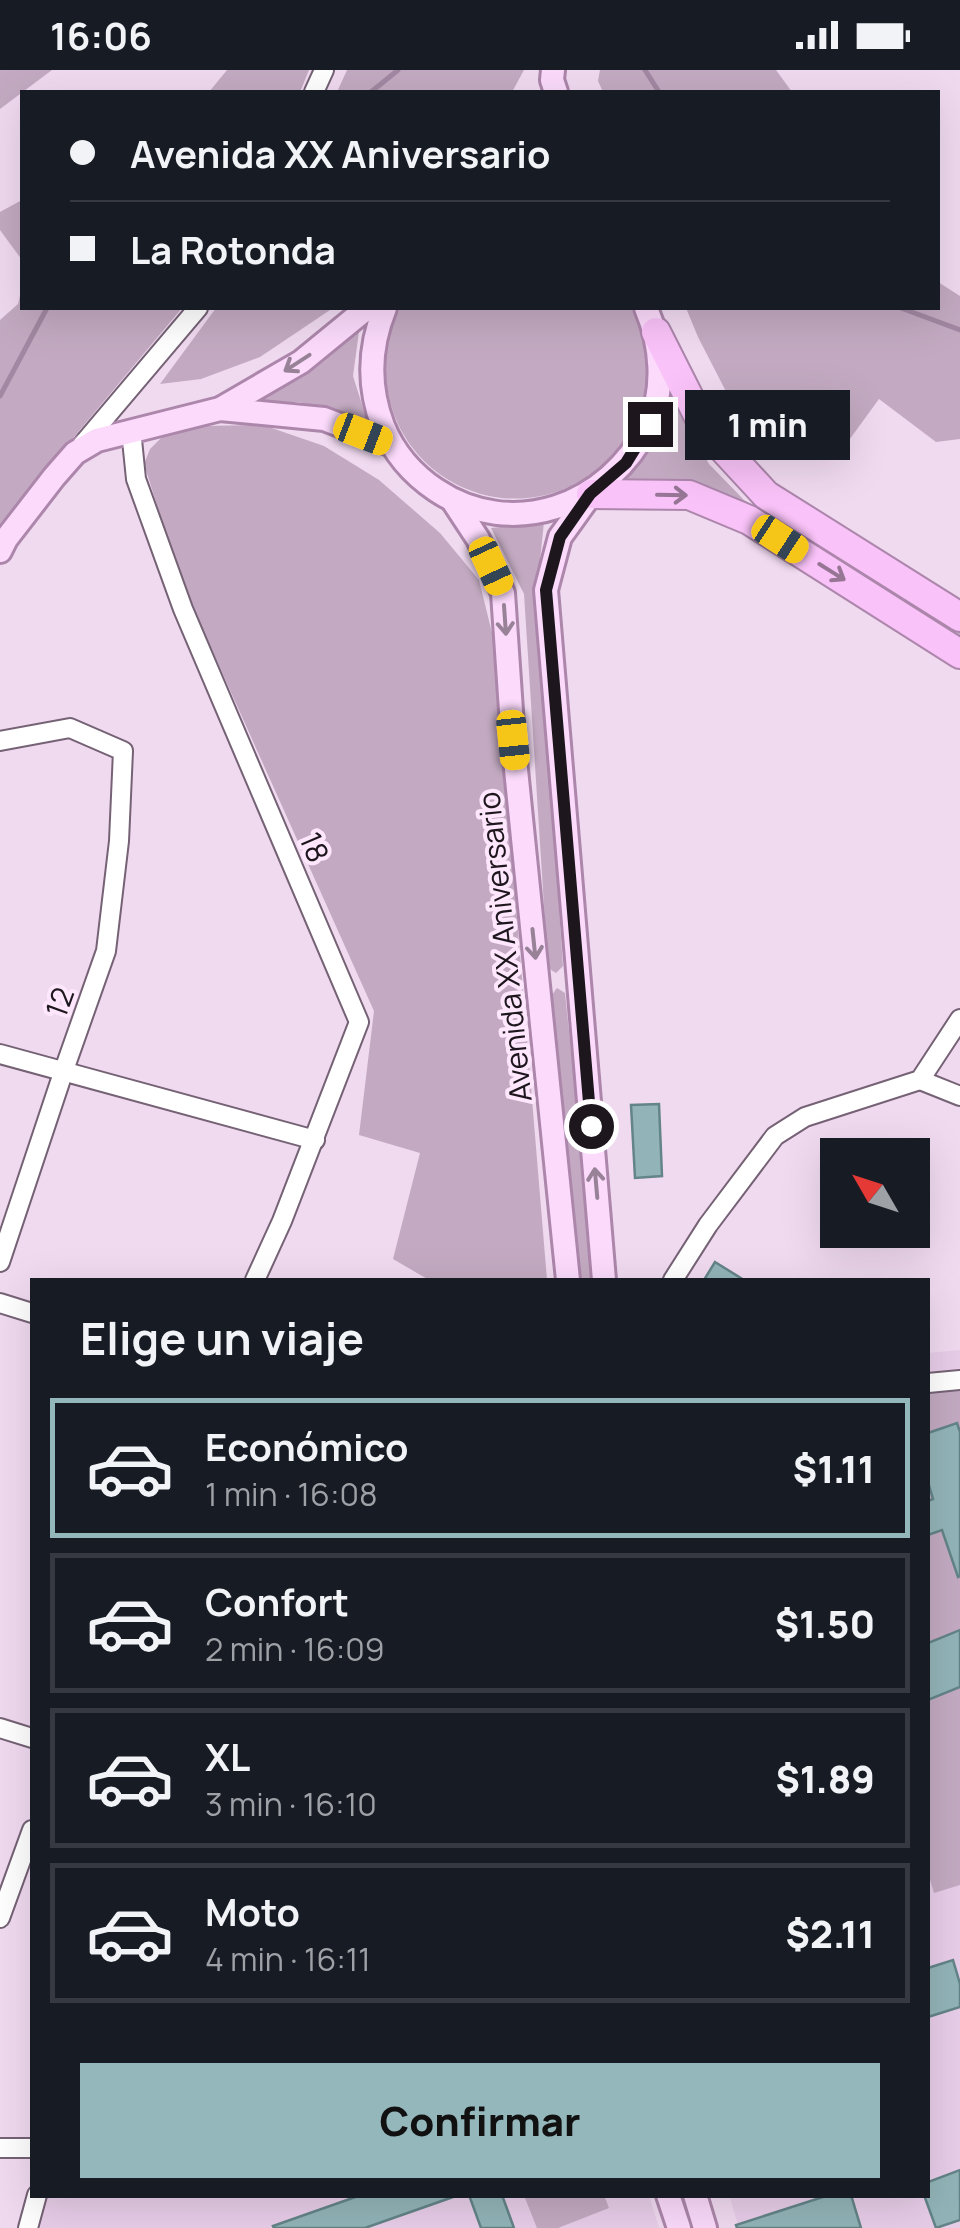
<!DOCTYPE html>
<html lang="es">
<meta charset="utf-8">
<style>
body{margin:0;font-family:Manrope,sans-serif;background:#242831;color:#f1f3f6;height:100vh;display:flex;flex-direction:column;font-size:38px;white-space:nowrap}
*{box-sizing:border-box;margin:0}
p{font-size:32px;color:#9ea1a6}
.icon{flex:none;width:55px;height:55px;fill:none;stroke:currentColor;stroke-width:2;stroke-linecap:round;stroke-linejoin:round}
.map{position:relative;flex:1;overflow:hidden}
.drawer{position:absolute;left:30px;top:1208px;width:900px;height:920px;display:flex;flex-direction:column;background:#171b24;border-radius:0px;box-shadow:0 10px 40px #0002}
.drawer>*{flex:none}
.top-card{position:absolute;left:20px;top:20px;width:920px;height:220px;border-radius:0px;box-shadow:0 10px 40px #0002;display:grid;align-content:center;height:220px;padding:0 50px;background:#171b24}
.needle{width:65px;rotate:309deg}
.fabs{position:absolute;left:820px;top:1068px;display:grid;gap:20px}
.fabs a{display:grid;place-items:center;width:110px;height:110px;border-radius:0px;background:#171b24;box-shadow:0 10px 40px #0002;font-size:50px}
.end{position:absolute;width:45px;height:45px;margin:-22px;border:12px solid #1d161d;background:#fff;box-shadow:0 0 0 5px #fff}
.from{border-radius:50%}
.bubble{position:absolute;height:70px;border-radius:0px;background:#171b24;box-shadow:0 10px 40px #0002;font-size:32px;font-weight:800;line-height:70px;text-align:center}
.car{position:absolute;width:30px;height:60px;margin:-30px -15px;border-radius:12px;box-shadow:0 0 8px 2px #0007;background:linear-gradient(#f5c518 24%,#345 0 40%,#f5c518 0 76%,#345 0 86%,#f5c518 0)}
.top-card b{display:flex;align-items:center;gap:35px;height:95px;font-size:38px}
.top-card b+b{border-top:2px solid #363941}
.top-card i{width:25px;height:25px;background:#f1f3f6}
ul{padding:0;list-style:none}
li{display:flex;align-items:center;gap:30px;height:140px;margin:0 20px 15px;padding:0 30px;border:5px solid #363941;border-radius:0px}
li div{flex:1}
li b{display:block;font-size:38px}
li em{font-style:normal;font-weight:800}
li.selected{border-color:#94b7bc}
li>.icon{width:90px;height:90px;stroke-width:1.5}
h2{padding:0 50px;font-size:45px;line-height:120px}
.primary-button{display:flex;gap:20px;margin-top:auto;padding:20px 50px}
.primary-button a{flex:1;height:115px;border-radius:0px;background:#94b7bc;color:#111;font-size:40px;font-weight:800;line-height:115px;text-align:center}
.status{display:flex;justify-content:space-between;align-items:center;height:70px;padding:0 50px;background:#171b24;direction:ltr}
.status svg{height:28px;fill:currentColor}
.map>svg:first-child{display:block}
.built{fill:#e8cde8}
.green{fill:#c3aac2}
.lines{fill:none;stroke-linecap:round;stroke-linejoin:round}
.stream{stroke:#a288a2;stroke-width:5}
.building{fill:#92b4b8;stroke:#638488;stroke-width:2.5}
.minor-casing{stroke:#756275;stroke-width:22}
.major-casing{stroke:#ac86ab;stroke-width:28}
.highway-casing{stroke:#ac86ab;stroke-width:32}
.minor{stroke:#fff;stroke-width:18}
.major{stroke:#fbdafb;stroke-width:22}
.highway{stroke:#f9c2f8;stroke-width:28}
.oneway{stroke:#978297}
.oneway2{stroke:#967595}
.route{stroke:#1d161d;stroke-width:12}
.labels{text-anchor:middle;dominant-baseline:central;stroke-width:8;stroke-linejoin:round;paint-order:stroke}
.street-label{font-size:30px;fill:#1d161d;stroke:#fee7fd}
</style>
<div class="status"><b>16:06</b><svg viewBox="0 0 49 12"><path d="M0 12V9h3v3zM5 12V6h3v6zM10 12V3h3v9zM15 12V0h3v12zM26 1h20v11H26zM47 4h2v5h-2z"/></svg></div>
<div class="map">
<svg width="960" height="2158" viewBox="0 0 960 2158">
<rect width="100%" height="100%" fill="#f0daf0"/>
<g class="built">
<path d="M960 1280V2158H739L729 2125H928V1283Z"/>
<path d="M43 2125H649L659 2158H35Z"/>
</g>
<g class="green">
<path d="M0 0H52L0 39Z"/>
<path d="M227 0H309L300 22H209Z"/>
<path d="M347 0H524L512 22H337Z"/>
<path d="M600 0H776L792 22H603L598 11Z"/>
<path d="M22 130V190L0 160V142Z"/>
<path d="M938 212 960 226V369L936 372 879 329 836 388 813 370 797 390 734 337 698 267 686 238H938Z"/>
<path d="M22 217V238H182L58 386 0 462V250L18 234Z"/>
<path d="M216 238H333L260 287 201 309 160 314Z"/>
<path d="M400 238H631C648 271 653 314 636 348 631 357 627 368 621 375 534 485 368 413 387 274 389 261 395 249 400 238Z"/>
<path d="M360 254 353 306 369 357 324 337 298 332 250 333Z"/>
<path d="M673 331 709 394 744 430 960 563V572L737 434 623 413C648 387 663 366 673 331Z"/>
<path d="M263 355 324 376 379 410 440 463 479 510 494 571 547 1210H429L393 1189 420 1083 359 1065 374 941 181 511 144 394 150 379 161 368 200 356Z"/>
<path d="M544 452 537 519 563 896 556 903 548 898 524 524 491 458Z"/>
<path d="M557 918 565 923 595 1210H579L551 926Z"/>
<path d="M960 1319V1815L934 1823 928 1803V1321Z"/>
<path d="M533 2125H604L609 2138 558 2158H537L525 2128Z"/>
</g>
<g class="lines">
<g class="stream">
<path d="M645 0 659 22"/>
<path d="M371 22 398 0"/>
<path d="M901 238 960 260"/>
<path d="M0 326 47 238"/>
</g>
</g>
<g class="building">
<path d="M659 1034 662 1106 635 1108 631 1035Z"/>
<path d="M715 1192 744 1210H704Z"/>
<path d="M957 1353 960 1362V1506L958 1507 942 1460 928 1465V1431L933 1429 928 1412V1363Z"/>
<path d="M960 1560V1617L928 1630V1573Z"/>
<path d="M953 1890 960 1914V1937L928 1947V1898Z"/>
<path d="M960 2100V2150L936 2158 924 2125H928V2112Z"/>
<path d="M361 2125H453V2127L365 2158H274L273 2156Z"/>
<path d="M469 2125H502L514 2158H481Z"/>
<path d="M829 2125H851L861 2158H737L736 2155Z"/>
</g>
<g class="lines">
<g class="minor-casing">
<g id="minor">
<path d="M314 22 324 0"/>
<path d="M131 360 136 409 183 539 359 952 282 1151 255 1210"/>
<path d="M82 375 198 238"/>
<path d="M0 671 70 658 123 681 119 771 106 881 64 1000 0 1192"/>
<path d="M0 984 315 1070"/>
<path d="M920 1010 960 1026"/>
<path d="M673 1210 708 1155 775 1066 805 1047 920 1010 960 949"/>
<path d="M0 1233 32 1243"/>
<path d="M928 1313 960 1310"/>
<path d="M0 1658 32 1668"/>
<path d="M0 1848 32 1760"/>
<path d="M0 2078H32"/>
<path d="M28 2158 37 2125"/>
</g>
</g>
<g class="major-casing">
<g id="major">
<path d="M553 0 552 10 556 22"/>
<path d="M385 238C369 277 368 317 383 356 394 383 412 404 436 420 512 471 609 436 648 356 666 320 661 273 646 238"/>
<path d="M220 339 324 349 390 374"/>
<path d="M591 424 560 467 546 520 604 1210"/>
<path d="M453 431 478 469 503 523 513 670 568 1210"/>
<path d="M0 481 6 469 54 407 75 383 97 370 220 339 301 292 367 238"/>
<path d="M668 2125 679 2158"/>
<path d="M695 2125 705 2158"/>
</g>
</g>
<g class="highway-casing">
<g id="highway">
<path d="M656 262 705 359 766 425 960 547"/>
<path d="M591 424 689 425 749 450 960 584"/>
</g>
</g>
<use href="#minor" class="minor"/>
<use href="#major" class="major"/>
<use href="#highway" class="highway"/>
</g>
<defs><path id="oneway-shaft" d="M-6 0H5M1.5-3L5.5 0L1.5 3" fill="none" stroke-width="1.6" stroke-linecap="round" stroke-linejoin="round" transform="scale(2.5)"/></defs>
<g class="oneway">
<use href="#oneway-shaft" transform="translate(297 293) rotate(147)"/>
<use href="#oneway-shaft" transform="translate(505 550) rotate(86)"/>
<use href="#oneway-shaft" transform="translate(534 874) rotate(84)"/>
<use href="#oneway-shaft" transform="translate(596 1113) rotate(-95)"/>
</g>
<g class="oneway2">
<use href="#oneway-shaft" transform="translate(672 425) rotate(1)"/>
<use href="#oneway-shaft" transform="translate(832 502) rotate(32)"/>
</g>
<g class="lines">
<path class="route" d="M591 1056 546 520 560 467 590 424 626 393 650 354"/>
</g>
<g class="labels">
<g class="street-label">
<text transform="translate(315 777) rotate(67)">18</text>
<text transform="translate(504 877) rotate(-96)">Avenida XX Aniversario</text>
<text transform="translate(59 932) rotate(-70)">12</text>
</g>
</g>
</svg>
<div class="fabs">
<a><svg class="needle" viewBox="-14 -14 28 28"><path d="M0-13l5 13h-10z" fill="#e53935"/><path d="M0 13l5-13h-10z" fill="#9ea1a6"/></svg></a>
</div>
<i class="end from" style="left:591px;top:1056px"></i>
<i class="end" style="left:650px;top:354px"></i>
<div class="bubble" style="left:685px;top:320px;width:165px">1 min</div>
<i class="car" style="left:363px;top:364px;rotate:111deg"></i>
<i class="car" style="left:780px;top:469px;rotate:123deg"></i>
<i class="car" style="left:491px;top:496px;rotate:155deg"></i>
<i class="car" style="left:513px;top:670px;rotate:174deg"></i>
<div class="top-card">
<b><i class="from"></i>Avenida XX Aniversario</b>
<b><i></i>La Rotonda</b>
</div>
<section class="drawer">
<h2>Elige un viaje</h2>
<ul>
<li class="selected"><svg class="icon" aria-label="car" viewBox="0 0 24 24"><path d="M5 17H2v-5l4-1 3-4h7l3 4 3 1v5h-3M9 17h6M6 11h13"/><circle cx="7" cy="17" r="2"/><circle cx="17" cy="17" r="2"/></svg><div><b>Económico</b><p>1 min · 16:08</p></div><em>$1.11</em></li>
<li><svg class="icon" aria-label="car" viewBox="0 0 24 24"><path d="M5 17H2v-5l4-1 3-4h7l3 4 3 1v5h-3M9 17h6M6 11h13"/><circle cx="7" cy="17" r="2"/><circle cx="17" cy="17" r="2"/></svg><div><b>Confort</b><p>2 min · 16:09</p></div><em>$1.50</em></li>
<li><svg class="icon" aria-label="car" viewBox="0 0 24 24"><path d="M5 17H2v-5l4-1 3-4h7l3 4 3 1v5h-3M9 17h6M6 11h13"/><circle cx="7" cy="17" r="2"/><circle cx="17" cy="17" r="2"/></svg><div><b>XL</b><p>3 min · 16:10</p></div><em>$1.89</em></li>
<li><svg class="icon" aria-label="car" viewBox="0 0 24 24"><path d="M5 17H2v-5l4-1 3-4h7l3 4 3 1v5h-3M9 17h6M6 11h13"/><circle cx="7" cy="17" r="2"/><circle cx="17" cy="17" r="2"/></svg><div><b>Moto</b><p>4 min · 16:11</p></div><em>$2.11</em></li>
</ul>
<div class="primary-button"><a>Confirmar</a></div>
</section>
</div>
